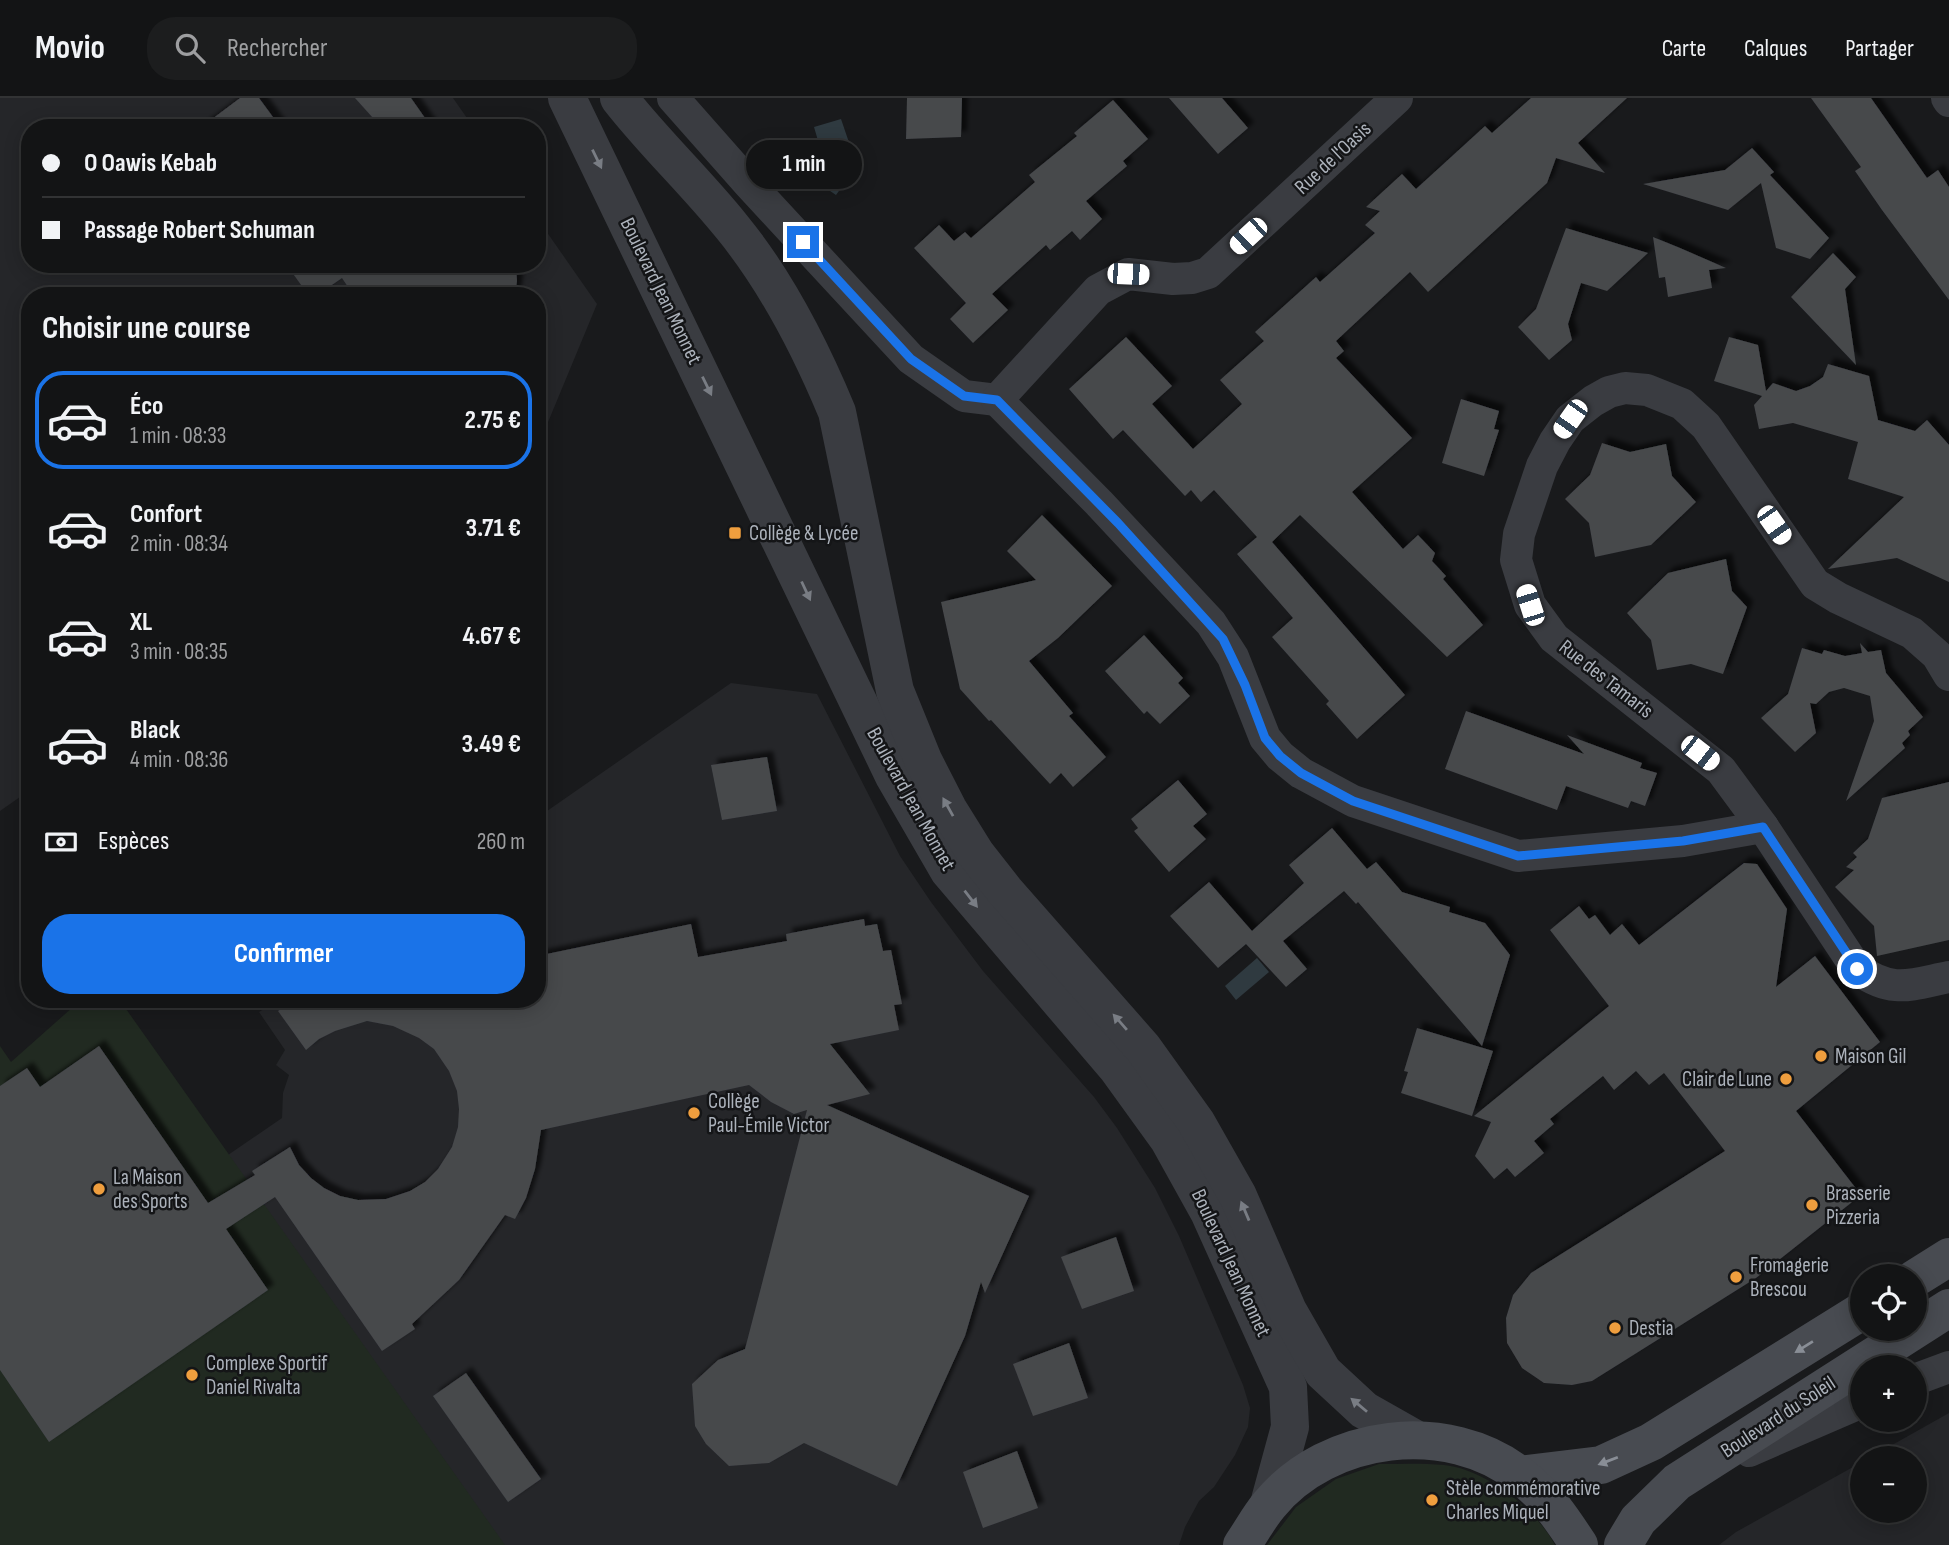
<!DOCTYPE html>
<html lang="fr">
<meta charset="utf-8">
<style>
body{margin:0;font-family:"Sofia Sans Condensed",sans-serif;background:#1c1d1e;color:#f1f3f6;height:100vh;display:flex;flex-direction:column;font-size:26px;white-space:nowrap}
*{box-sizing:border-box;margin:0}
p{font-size:23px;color:#9d9ea0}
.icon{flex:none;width:38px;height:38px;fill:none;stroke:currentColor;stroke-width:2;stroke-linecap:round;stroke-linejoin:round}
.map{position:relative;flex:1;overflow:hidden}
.side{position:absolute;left:21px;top:189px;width:525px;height:721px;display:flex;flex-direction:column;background:#131415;border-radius:28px;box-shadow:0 4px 18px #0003,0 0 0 2px #323334}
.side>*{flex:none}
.banner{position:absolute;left:21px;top:21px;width:525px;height:154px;border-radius:28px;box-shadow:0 4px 18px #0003,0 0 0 2px #323334;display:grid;align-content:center;height:154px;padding:0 21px;background:#131415}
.tools{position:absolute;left:1850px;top:1166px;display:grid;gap:14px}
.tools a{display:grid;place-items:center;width:77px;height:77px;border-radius:50%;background:#131415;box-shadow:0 4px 18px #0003,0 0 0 2px #323334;font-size:35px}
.end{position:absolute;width:32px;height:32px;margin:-16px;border:9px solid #1a73e8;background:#fff;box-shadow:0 0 0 4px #fff}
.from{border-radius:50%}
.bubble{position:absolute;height:49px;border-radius:24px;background:#131415;box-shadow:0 4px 18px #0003,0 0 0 2px #323334;font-size:23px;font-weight:700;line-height:49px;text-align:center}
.car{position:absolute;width:21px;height:42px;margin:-21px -10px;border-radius:9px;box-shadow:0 0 5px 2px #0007;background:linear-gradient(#fff 24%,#345 0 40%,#fff 0 76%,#345 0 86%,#fff 0)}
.banner b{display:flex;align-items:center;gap:24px;height:66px;font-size:26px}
.banner b+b{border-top:2px solid #323334}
.banner i{width:18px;height:18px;background:#f1f3f6}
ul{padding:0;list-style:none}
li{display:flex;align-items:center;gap:21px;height:98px;margin:0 14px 10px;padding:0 7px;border:4px solid transparent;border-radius:28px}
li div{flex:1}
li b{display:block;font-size:26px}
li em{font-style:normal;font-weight:700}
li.active{border-color:#1a73e8}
li>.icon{width:63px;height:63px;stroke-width:1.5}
h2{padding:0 21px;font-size:32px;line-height:84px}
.pay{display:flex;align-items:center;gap:18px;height:77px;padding:0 21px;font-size:26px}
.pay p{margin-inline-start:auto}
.primary-button{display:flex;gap:14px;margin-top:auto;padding:14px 21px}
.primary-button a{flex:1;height:80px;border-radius:28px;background:#1a73e8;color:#fff;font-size:28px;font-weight:700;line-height:80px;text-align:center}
header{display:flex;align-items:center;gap:42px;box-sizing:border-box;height:98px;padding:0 35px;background:#131415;border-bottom:2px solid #323334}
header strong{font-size:33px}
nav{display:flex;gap:38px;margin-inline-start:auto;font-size:24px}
.search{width:490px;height:63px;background:#1c1d1e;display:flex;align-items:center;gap:18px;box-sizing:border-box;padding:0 24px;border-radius:28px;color:#9d9ea0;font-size:26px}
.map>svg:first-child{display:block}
.built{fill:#252629}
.green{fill:#212a21}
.water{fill:#2f3a40}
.building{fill:#46484c;filter:url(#shadow)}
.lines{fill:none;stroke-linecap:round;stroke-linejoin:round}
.minor{stroke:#3a3c41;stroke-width:32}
.tertiary{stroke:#3a3c41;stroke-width:38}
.secondary{stroke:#484b51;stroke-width:38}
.oneway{fill:#797d84}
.oneway2{fill:#898e96}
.route{stroke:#1a73e8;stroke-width:9}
.poi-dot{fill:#ef9e3e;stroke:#141517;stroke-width:2.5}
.labels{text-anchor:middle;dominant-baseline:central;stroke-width:5;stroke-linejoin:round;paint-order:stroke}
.street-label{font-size:21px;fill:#acb2bb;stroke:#141517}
.poi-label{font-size:21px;fill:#acb2bb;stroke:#141517;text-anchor:start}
</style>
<header>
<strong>Movio</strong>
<div class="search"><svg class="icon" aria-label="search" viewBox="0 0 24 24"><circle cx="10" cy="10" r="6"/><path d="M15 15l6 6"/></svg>Rechercher</div>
<nav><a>Carte</a><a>Calques</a><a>Partager</a></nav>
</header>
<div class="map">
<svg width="1949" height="1447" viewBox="0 0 1949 1447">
<defs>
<filter id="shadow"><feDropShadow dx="6" dy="-6" stdDeviation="2" flood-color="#0009"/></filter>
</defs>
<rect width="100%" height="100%" fill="#191a1c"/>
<g class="built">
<path d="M0 0H453L474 30H30V166H537V120L597 206 546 329 537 336V198H30V692L0 713Z"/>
<path d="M731 585 817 596 900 758 931 804 983 873 1094 999 1117 1030 1155 1090 1179 1138 1243 1287 1250 1310 1248 1329 1235 1357 1214 1389 1199 1403 1185 1429 1179 1447H504L228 1057 282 1020 283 995 289 977 276 967 285 952 259 914 280 901H537V720Z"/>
<path d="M1949 1315V1447H1719L1736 1434 1862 1364V1412H1914V1360H1869Z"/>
</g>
<g class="green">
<path d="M82 901H119L505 1447H0V948L11 964Z"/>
<path d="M1379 1366C1400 1366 1422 1365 1444 1367 1485 1371 1536 1411 1555 1447H1267L1296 1409 1336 1381Z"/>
</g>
<g class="water">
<path d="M841 21 857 68 836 97 811 80 824 63 814 29Z"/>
<path d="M1257 860 1269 874 1236 902 1225 888Z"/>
</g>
<g class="building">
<path d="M240 0H259L281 30H200Z"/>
<path d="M355 0H411L432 30H382Z"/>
<path d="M907 0H962L961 39 906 41Z"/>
<path d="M1169 0H1222L1248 30 1218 56Z"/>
<path d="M1531 0H1627L1578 45 1605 75 1556 60 1547 85 1428 194 1410 174 1336 243 1344 253 1336 260 1412 340 1352 394 1403 451 1418 437 1435 455 1432 463 1446 478 1443 481 1483 527 1447 559 1300 417 1272 444 1405 597 1357 641 1326 606 1329 603 1272 539 1293 520 1237 456 1257 439 1214 392 1201 404 1191 392 1185 398 1123 332 1113 341 1069 291 1126 239 1172 288 1152 306 1193 351 1242 306 1220 282 1264 243 1255 234 1316 179 1320 184 1375 135 1365 127 1380 113 1366 109 1402 76 1416 91 1485 28 1492 35Z"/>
<path d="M1811 0H1871L1927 80 1938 72 1949 89V202L1882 112 1855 73 1861 69Z"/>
<path d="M1113 2 1148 41 1123 63 1127 68 1086 103 1102 121 1080 142 1072 133 1050 152 1046 147 992 196 1008 212 973 245 950 221 966 205 914 150 939 127 954 143 965 134 971 140 1035 84 1029 77 1077 38 1074 35Z"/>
<path d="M1752 50 1774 74 1770 77 1829 140 1810 161 1776 150 1761 85 1728 112 1643 86 1725 72Z"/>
<path d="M1566 130 1648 155 1607 193 1581 185 1568 226 1572 242 1549 262 1518 229 1536 211Z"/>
<path d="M1653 139 1680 150 1726 170 1709 172 1712 190 1668 199 1665 179 1659 180Z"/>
<path d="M1833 155 1856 179 1845 191 1856 267 1791 199Z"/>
<path d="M286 166H516L517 183 515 198H354L342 180 316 198H309Z"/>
<path d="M1729 239 1758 247 1766 293 1773 285 1796 293 1810 288 1823 279 1828 266 1869 278 1878 322 1915 333 1927 322 1949 347V484L1897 460 1828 471 1904 399 1848 381 1858 344 1793 325 1759 331 1754 307 1762 298 1714 283Z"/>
<path d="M1461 301 1499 313 1494 331 1499 332 1484 378 1442 365Z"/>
<path d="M1602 345 1630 354 1666 346 1672 378 1696 404 1651 447 1595 459 1589 425 1565 401 1590 377Z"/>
<path d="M1042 417 1112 488 1058 540 1029 563 1073 615 1069 618 1106 659 1073 689 1061 675 1050 686 991 622 989 623 960 591 941 504 1036 482 1007 453Z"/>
<path d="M1726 461 1732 493 1747 509 1723 576 1691 566 1657 572 1651 542 1627 515 1668 475Z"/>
<path d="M1144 537 1183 580 1178 585 1190 598 1160 626 1147 613 1144 616 1105 573Z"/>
<path d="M1860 545 1868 554 1881 552 1886 575 1923 619 1908 633 1910 637 1902 645 1905 650 1846 703 1874 623 1870 598 1844 590 1829 594 1816 606 1810 605 1816 635 1795 654 1761 620 1788 596 1802 550 1822 556 1824 552 1845 558 1862 555Z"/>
<path d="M1466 613 1584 656 1567 637 1642 665 1640 670 1657 675 1645 708 1631 703 1628 710 1566 688 1557 712 1445 671Z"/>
<path d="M767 659 777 713 722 722 711 667Z"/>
<path d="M1178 682 1207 716 1193 728 1206 741 1169 774 1134 733 1138 730 1131 721Z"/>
<path d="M1949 684V842L1877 858 1874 828 1835 789 1854 772 1846 769 1857 759 1853 755 1868 741 1882 700Z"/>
<path d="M1332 730 1367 771 1376 764 1402 794 1450 809 1449 814 1485 825 1510 857 1482 948 1358 804 1356 806 1344 793 1283 843 1307 871 1286 889 1246 846 1218 870 1170 818 1209 784 1252 833 1304 785 1289 767Z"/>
<path d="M1744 765 1757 766 1787 811 1776 889 1815 858 1880 944 1796 1013 1861 1097 1756 1180 1592 1283 1572 1287 1544 1285 1522 1270 1507 1245 1506 1220 1513 1197 1531 1175 1725 1053 1664 975 1649 987 1636 973 1614 992 1603 978 1550 1021 1554 1026 1534 1043 1544 1055 1515 1079 1507 1070 1494 1081 1475 1058 1491 1024 1474 1018 1609 908 1550 832 1579 808 1589 821 1595 817 1610 837 1622 826 1639 847Z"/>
<path d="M864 821 865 828 877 826 883 853 891 852 902 906 894 907 899 932 830 946 870 996 827 1007 1029 1098 985 1195 981 1184 965 1238 897 1388 804 1345 769 1365 729 1368 706 1346 695 1328 692 1286 718 1262 745 1251 807 1012 794 1016 771 1004 749 987 541 1032 535 1071 526 1100 515 1121 505 1117 459 1182 412 1226 415 1231 382 1253 275 1099 226 1131 268 1192 49 1344 0 1272V988L27 970 40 989 99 948 208 1105 255 1077 252 1073 290 1049 299 1067 311 1080 324 1090 340 1098 358 1102 386 1101 410 1093 425 1084 438 1071 452 1049 458 1029 459 1011 457 993 449 973 434 951 419 940 393 928 367 923 335 933 319 941 306 952 278 913 296 901H537V858L691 826 698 859 787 843 786 836Z"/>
<path d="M1417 930 1493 953 1472 1018 1401 995 1408 974 1404 973Z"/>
<path d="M1116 1139 1134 1193 1082 1211 1061 1159Z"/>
<path d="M1069 1245 1088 1300 1033 1318 1013 1266Z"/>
<path d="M466 1275 541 1381 508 1404 433 1298Z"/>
<path d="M1017 1353 1038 1410 983 1430 963 1374Z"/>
</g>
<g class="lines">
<g class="minor">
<path d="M673 0 749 86 911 261 964 298 997 302"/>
<path d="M1397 0 1208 175 1192 180 1173 181 1128 176 1098 192 997 302 1099 405 1211 525 1233 559 1265 640 1280 658 1301 675 1353 703 1518 758 1683 743 1763 729"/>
<path d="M1947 0 1949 3"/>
<path d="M1949 577 1937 557 1912 535 1838 500 1815 486 1706 328 1682 306 1647 292 1625 290 1609 294 1593 303 1570 321 1555 343 1542 368 1519 436 1516 462 1530 507 1554 540 1721 672 1763 729 1857 871C1893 896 1909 887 1949 879"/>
<path d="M1914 1282 1949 1269"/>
<path d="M1749 1353 1862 1304"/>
</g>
<g class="tertiary">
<path d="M567 0 894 678 949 773 1117 970 1169 1042 1209 1114 1288 1289 1290 1329 1269 1406"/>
<path d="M619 0C654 45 696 84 732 129 777 184 810 249 837 314L895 593 923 662 948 711 976 756 1005 793 1143 950 1196 1024 1238 1098 1288 1213 1323 1274 1364 1312 1417 1342"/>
</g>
<g class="secondary">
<path d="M1914 1181 1949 1159"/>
<path d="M1520 1377 1601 1367 1651 1344 1862 1213"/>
<path d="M1242 1447C1251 1434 1259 1419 1269 1407 1328 1335 1448 1320 1521 1378 1546 1397 1562 1421 1579 1447"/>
<path d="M1623 1447 1638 1422 1677 1384 1949 1210"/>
</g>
</g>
<defs><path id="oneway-solid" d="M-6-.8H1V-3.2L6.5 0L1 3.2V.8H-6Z" transform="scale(1.75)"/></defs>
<g class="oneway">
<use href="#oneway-solid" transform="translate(597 61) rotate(64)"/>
<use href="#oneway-solid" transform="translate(707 288) rotate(64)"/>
<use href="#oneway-solid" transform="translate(806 493) rotate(65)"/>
<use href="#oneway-solid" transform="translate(948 709) rotate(-119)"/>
<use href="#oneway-solid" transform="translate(971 801) rotate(52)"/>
<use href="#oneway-solid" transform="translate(1120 924) rotate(-131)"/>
<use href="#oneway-solid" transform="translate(1245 1113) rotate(-113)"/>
<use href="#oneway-solid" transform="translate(1359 1307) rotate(-140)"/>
</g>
<g class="oneway2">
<use href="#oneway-solid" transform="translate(1804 1249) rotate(148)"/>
<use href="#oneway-solid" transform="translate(1608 1363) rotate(159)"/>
</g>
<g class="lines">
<path class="route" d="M803 144 911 261 964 298 997 302 1118 425 1223 541 1245 587 1265 640 1280 658 1301 675 1353 703 1518 758 1683 743 1763 729 1857 871"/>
</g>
<g class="poi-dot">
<rect x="728" y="428" width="14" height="14" rx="3.5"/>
<circle cx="1821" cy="958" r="7"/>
<circle cx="1786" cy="981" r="7"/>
<circle cx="694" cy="1015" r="7"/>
<circle cx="99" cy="1091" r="7"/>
<circle cx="1812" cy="1107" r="7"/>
<circle cx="1736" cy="1179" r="7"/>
<circle cx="1615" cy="1230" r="7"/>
<circle cx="192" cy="1277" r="7"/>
<circle cx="1432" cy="1402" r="7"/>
</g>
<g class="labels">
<g class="street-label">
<text transform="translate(1333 60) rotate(-43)">Rue de l'Oasis</text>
<text transform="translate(661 193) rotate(64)">Boulevard Jean Monnet</text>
<text transform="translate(1606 581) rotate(38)">Rue des Tamaris</text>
<text transform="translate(911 701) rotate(61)">Boulevard Jean Monnet</text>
<text transform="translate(1231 1165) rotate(65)">Boulevard Jean Monnet</text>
<text transform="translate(1778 1319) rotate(-33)">Boulevard du Soleil</text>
</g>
<g class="poi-label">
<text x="749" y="435">Collège &amp; Lycée</text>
<text x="1835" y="958">Maison Gil</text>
<text x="1772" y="981" text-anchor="end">Clair de Lune</text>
<text x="708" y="1003">Collège<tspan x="708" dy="24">Paul-Émile Victor</tspan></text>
<text x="113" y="1079">La Maison<tspan x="113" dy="24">des Sports</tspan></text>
<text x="1826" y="1095">Brasserie<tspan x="1826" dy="24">Pizzeria</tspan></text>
<text x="1750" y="1167">Fromagerie<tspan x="1750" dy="24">Brescou</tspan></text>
<text x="1629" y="1230">Destia</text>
<text x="206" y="1265">Complexe Sportif<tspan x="206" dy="24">Daniel Rivalta</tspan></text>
<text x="1446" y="1390">Stèle commémorative<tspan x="1446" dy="24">Charles Miquel</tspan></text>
</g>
</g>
</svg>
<div class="tools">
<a><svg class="icon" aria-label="locate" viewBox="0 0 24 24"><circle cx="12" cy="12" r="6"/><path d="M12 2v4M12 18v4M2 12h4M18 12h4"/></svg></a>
<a>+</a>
<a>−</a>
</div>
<i class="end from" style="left:1857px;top:871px"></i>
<i class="end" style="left:803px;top:144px"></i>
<div class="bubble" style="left:746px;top:42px;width:116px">1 min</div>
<i class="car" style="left:1248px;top:138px;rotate:227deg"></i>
<i class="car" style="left:1128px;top:176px;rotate:92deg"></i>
<i class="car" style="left:1570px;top:321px;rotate:215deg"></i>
<i class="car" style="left:1774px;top:427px;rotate:145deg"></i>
<i class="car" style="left:1530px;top:507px;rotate:342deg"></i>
<i class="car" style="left:1700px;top:655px;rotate:128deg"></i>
<div class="banner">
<b><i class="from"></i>O Oawis Kebab</b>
<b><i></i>Passage Robert Schuman</b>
</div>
<section class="side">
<h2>Choisir une course</h2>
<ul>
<li class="active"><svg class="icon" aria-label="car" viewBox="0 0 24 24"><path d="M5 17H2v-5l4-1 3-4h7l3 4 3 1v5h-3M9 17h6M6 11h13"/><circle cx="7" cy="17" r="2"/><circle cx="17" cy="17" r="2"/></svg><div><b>Éco</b><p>1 min · 08:33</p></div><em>2.75 €</em></li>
<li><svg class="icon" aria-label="car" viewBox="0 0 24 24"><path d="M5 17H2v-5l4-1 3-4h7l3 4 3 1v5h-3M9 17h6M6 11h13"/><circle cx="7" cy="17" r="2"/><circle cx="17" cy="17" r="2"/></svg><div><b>Confort</b><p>2 min · 08:34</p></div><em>3.71 €</em></li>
<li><svg class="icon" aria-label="car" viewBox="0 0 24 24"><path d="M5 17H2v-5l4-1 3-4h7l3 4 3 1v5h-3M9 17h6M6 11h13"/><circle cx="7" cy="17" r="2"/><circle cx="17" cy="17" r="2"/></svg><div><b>XL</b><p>3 min · 08:35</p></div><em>4.67 €</em></li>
<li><svg class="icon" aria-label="car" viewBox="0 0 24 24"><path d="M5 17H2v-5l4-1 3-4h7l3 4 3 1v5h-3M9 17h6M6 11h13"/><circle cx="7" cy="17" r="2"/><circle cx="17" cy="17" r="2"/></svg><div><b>Black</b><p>4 min · 08:36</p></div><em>3.49 €</em></li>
</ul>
<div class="pay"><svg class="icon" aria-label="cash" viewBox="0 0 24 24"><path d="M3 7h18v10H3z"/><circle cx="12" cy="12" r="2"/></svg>Espèces<p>260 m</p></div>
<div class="primary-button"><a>Confirmer</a></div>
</section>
</div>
